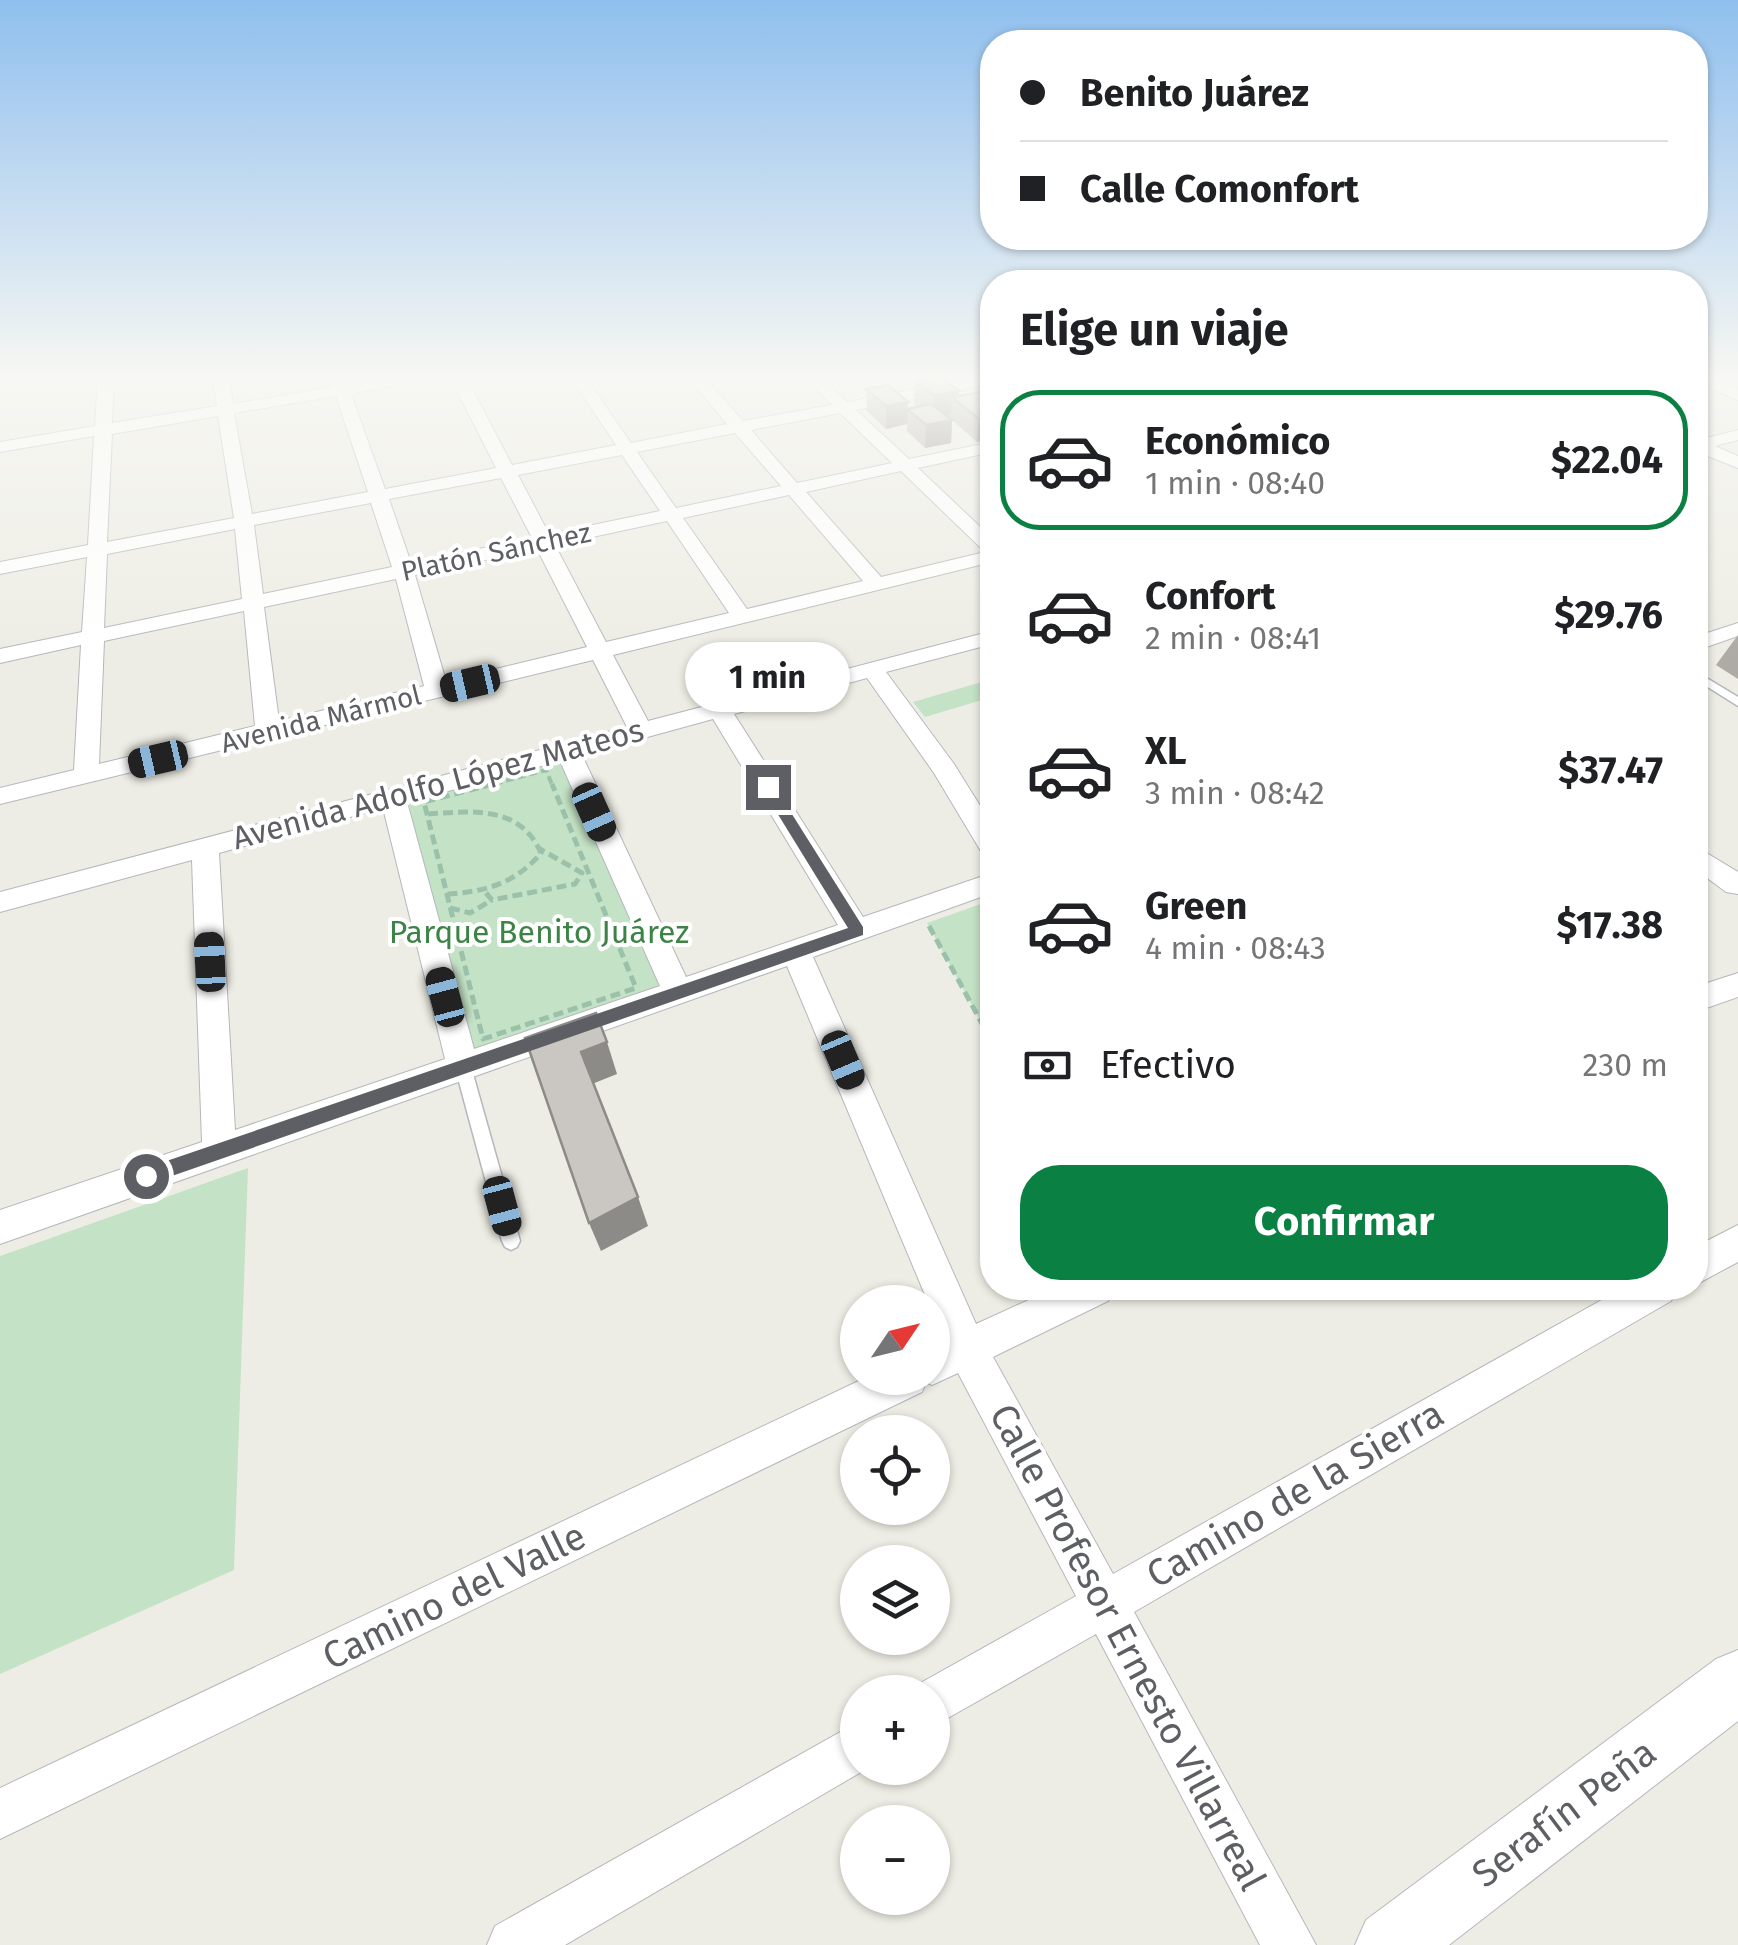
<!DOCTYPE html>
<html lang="es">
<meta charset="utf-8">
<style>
body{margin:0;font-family:"Fira Sans",sans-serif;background:#f6f6f6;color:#202124;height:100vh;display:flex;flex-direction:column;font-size:38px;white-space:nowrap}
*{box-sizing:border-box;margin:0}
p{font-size:32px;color:#757577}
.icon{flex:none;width:55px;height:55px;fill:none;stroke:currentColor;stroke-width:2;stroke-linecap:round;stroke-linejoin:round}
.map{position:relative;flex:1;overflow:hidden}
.details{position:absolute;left:980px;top:270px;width:728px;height:1030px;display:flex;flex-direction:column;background:#fff;border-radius:40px;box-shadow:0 2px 8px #0004}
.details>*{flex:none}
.hud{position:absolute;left:980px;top:30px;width:728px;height:220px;border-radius:40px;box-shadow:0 2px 8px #0004;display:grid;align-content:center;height:220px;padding:0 40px;background:#fff}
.needle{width:65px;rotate:55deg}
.fabs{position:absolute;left:840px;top:1285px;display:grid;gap:20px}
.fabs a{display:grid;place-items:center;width:110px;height:110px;border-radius:50%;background:#fff;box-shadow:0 2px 8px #0004;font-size:50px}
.end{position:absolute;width:45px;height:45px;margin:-22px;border:12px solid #5d5f64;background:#fff;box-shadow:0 0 0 5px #fff}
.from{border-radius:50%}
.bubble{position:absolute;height:70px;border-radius:35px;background:#fff;box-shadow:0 2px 8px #0004;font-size:32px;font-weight:700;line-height:70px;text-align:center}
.car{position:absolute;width:30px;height:60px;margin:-30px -15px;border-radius:12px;box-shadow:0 0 8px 2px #0007;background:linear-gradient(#222 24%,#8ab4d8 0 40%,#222 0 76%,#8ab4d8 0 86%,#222 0)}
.hud b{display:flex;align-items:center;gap:35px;height:95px;font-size:38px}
.hud b+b{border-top:2px solid #e0e0e0}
.hud i{width:25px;height:25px;background:#202124}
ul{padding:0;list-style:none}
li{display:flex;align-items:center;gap:30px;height:140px;margin:0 20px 15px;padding:0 20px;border:5px solid transparent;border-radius:40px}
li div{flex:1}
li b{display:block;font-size:38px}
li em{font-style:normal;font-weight:700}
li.active{border-color:#0b8043}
li>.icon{width:90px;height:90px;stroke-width:1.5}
h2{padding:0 40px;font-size:45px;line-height:120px}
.pay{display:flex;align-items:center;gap:25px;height:110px;padding:0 40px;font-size:38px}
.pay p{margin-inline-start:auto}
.button{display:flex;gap:20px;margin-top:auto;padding:20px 40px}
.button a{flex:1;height:115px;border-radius:40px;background:#0b8043;color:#fff;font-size:40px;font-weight:700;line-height:115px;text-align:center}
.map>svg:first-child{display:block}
.green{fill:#c4e3c6}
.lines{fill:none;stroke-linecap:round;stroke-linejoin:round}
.service-casing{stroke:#b5b7bb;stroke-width:3}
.minor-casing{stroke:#b5b7bb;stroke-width:2}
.secondary-casing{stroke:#b6b8be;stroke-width:2}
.path-far1{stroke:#9cc1aa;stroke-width:4;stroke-dasharray:8 4;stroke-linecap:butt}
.path{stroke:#9cc1aa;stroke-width:5;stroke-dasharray:10 5;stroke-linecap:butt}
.service{fill:#fff;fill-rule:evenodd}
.minor{fill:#fff;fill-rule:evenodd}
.secondary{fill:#fff;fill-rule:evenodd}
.wall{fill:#aeaba7}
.shaded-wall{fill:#8d8b88}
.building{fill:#cac7c2;stroke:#8d8b88;stroke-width:2.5}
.route{fill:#5d5f64}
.labels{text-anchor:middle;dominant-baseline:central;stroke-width:8;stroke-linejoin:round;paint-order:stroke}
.far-street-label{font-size:28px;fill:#5d5f64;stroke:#fff}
.street-label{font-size:32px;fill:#5d5f64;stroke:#fff}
.park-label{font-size:32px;fill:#3d8346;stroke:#fff}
.near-street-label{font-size:38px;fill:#5d5f64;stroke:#fff}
</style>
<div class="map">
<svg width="1738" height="1945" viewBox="0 0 1738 1945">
<rect width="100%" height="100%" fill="#eeede5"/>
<g class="green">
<path d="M992 679V697L925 717 913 702Z"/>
<path d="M566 757 678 993 470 1058 408 800Z"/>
<path d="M992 900V1042L927 923Z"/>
<path d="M248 1168 234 1570 0 1674V1256Z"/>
</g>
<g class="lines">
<g class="service-casing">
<g id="service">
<path d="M1695 671 1738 697V706L1695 679Z"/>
<path d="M463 1060 469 1062 471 1067 520 1241 517 1247 511 1250 505 1247 502 1241 455 1067 457 1062Z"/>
</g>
</g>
<g class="minor-casing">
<g id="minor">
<path d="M98 375H114L112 423 217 406 212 375H228L233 404 333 387 329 375H345L348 385 405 375H443L351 394 385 489 496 468 449 375H465L512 465 616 445 569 375H584L631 443 727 424 686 375H702L743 421 832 405 803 375H819L847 402 992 375V384L856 410 909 459 992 442V452L918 468 992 538V562L613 655 648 721 992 631V644L886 672 954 764 992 825V855L982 853 934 773 867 678 734 714 863 917 992 873V893L813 957 976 1324 1055 1288H1114L1108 1301 993 1357 1113 1574 1623 1288H1677L1671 1301 1134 1612 1316 1945H1260L1096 1634 932 1727V1692H912L915 1686 1076 1596 958 1373 932 1385 926 1382 922 1392 0 1839V1788L865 1378H932V1344L943 1339 932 1313V1302H928L787 966 0 1244V1210L202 1142 192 860 0 912V892L627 727 593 660 0 804V788L74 770 81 645 0 663V649L82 632 87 557 0 574V562L88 545 94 436 0 452V442L95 426ZM336 396 368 492 252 514 234 413ZM840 413 892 463 797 483 751 430ZM218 416 234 518 107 542 112 434ZM735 433 781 486 676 508 637 452ZM622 455 660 511 549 534 518 475ZM901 471 985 552 881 577 806 492ZM501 478 532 538 411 563 389 499ZM789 495 863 581 747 609 683 518ZM371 503 392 567 263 594 254 525ZM667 521 729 613 606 642 555 545ZM235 529 242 599 104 628 107 554ZM537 549 587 647 446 681 415 575ZM396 579 424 686 279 721 264 607ZM244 611 255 726 99 764 104 641ZM713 719 838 925 686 977 582 755ZM560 761 660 986 474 1049 407 802ZM383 808 445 1059 235 1130 219 853Z"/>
<path d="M1695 375H1707L1738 389V400L1695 382Z"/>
<path d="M1738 430V440L1715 446 1738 456V468L1695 451V441Z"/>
<path d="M1738 623V636L1695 651V637Z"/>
<path d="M1695 846 1738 872V894L1726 892 1695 869Z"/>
<path d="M1738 973V997L1695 1012V987Z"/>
<path d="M1738 1225V1262L1695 1285V1247Z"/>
<path d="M858 1722V1768H868L565 1945H487L495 1926Z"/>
</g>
</g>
<g class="secondary-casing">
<path id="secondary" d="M1738 1650V1721L1449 1945H1355L1366 1920 1716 1659Z"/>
</g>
<path class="path-far1" d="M483 787 546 770 553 787"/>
<g class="path">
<path d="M493 784 424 802 483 1039 636 988 552 784"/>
<path d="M428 814C473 811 520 805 541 853 516 883 485 892 447 894"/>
<path d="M486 893 492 900 575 884 582 873 540 849"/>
<path d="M450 908 470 913 492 900"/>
<path d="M929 926 992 1042"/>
</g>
<use href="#service" class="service"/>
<use href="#minor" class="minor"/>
<use href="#secondary" class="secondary"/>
</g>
<g class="wall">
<path d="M915 382 959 396 992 401V438L977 442 952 420 951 443 925 448 907 431V424L886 429 867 411 866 389 908 409 918 407 914 404Z"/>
<path d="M1738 635V679L1716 665Z"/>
</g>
<g class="shaded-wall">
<path d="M959 391 958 402 952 397 951 414 933 418 934 395Z"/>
<path d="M908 402 907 424 886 429V406Z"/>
<path d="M992 416V438L977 442 979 419Z"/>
<path d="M952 420 951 443 925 448 926 425Z"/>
<path d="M607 1042 617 1074 592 1084 581 1052Z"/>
<path d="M638 1197 648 1226 601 1251 589 1223Z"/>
</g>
<g class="building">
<path d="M940 377 959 391 934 395 915 382Z"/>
<path d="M888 385 908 402 886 406 866 389Z"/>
<path d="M981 392 992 401V416L979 419 952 397Z"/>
<path d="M931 404 952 420 926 425 907 409Z"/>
<path d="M596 1013 607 1042 581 1052 638 1197 589 1223 525 1038Z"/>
</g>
<linearGradient id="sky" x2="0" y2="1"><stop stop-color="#8fbfee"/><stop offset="0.58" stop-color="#f7f7f3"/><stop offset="1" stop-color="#f7f7f3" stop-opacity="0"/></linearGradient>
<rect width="1738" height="648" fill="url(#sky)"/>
<path class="route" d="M763 784H773L863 927V935L146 1185 139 1182 137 1176 146 1168 848 928 761 787Z"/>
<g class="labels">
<g class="far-street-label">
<text transform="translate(496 552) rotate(-12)">Platón Sánchez</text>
<text transform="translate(321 719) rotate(-14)">Avenida Mármol</text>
</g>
<g class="street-label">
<text transform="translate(438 784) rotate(-15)">Avenida Adolfo López Mateos</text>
</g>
<g class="park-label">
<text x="539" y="932">Parque Benito Juárez</text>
</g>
<g class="near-street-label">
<text transform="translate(1295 1494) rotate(-30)">Camino de la Sierra</text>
<text transform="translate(454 1596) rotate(-26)">Camino del Valle</text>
<text transform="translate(1128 1647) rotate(62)">Calle Profesor Ernesto Villarreal</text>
<text transform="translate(1564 1813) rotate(-37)">Serafín Peña</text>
</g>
</g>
</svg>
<div class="fabs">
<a><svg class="needle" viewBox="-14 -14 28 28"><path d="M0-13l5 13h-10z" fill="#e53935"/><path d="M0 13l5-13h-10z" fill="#757577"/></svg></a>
<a><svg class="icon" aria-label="locate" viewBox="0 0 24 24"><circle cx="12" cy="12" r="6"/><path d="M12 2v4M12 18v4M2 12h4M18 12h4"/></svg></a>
<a><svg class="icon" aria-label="layers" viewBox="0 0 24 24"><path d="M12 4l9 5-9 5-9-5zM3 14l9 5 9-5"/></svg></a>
<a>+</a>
<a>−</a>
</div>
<i class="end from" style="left:146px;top:1176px"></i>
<i class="end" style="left:768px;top:787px"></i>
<div class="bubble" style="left:685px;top:642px;width:165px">1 min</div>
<i class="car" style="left:470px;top:683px;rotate:257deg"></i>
<i class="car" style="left:158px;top:759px;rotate:257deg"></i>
<i class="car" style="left:594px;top:812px;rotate:156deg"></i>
<i class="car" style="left:210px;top:962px;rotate:357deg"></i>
<i class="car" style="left:445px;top:997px;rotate:345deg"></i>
<i class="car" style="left:843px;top:1060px;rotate:157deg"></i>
<i class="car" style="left:502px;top:1206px;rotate:165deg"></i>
<div class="hud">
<b><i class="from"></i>Benito Juárez</b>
<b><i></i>Calle Comonfort</b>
</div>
<section class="details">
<h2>Elige un viaje</h2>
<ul>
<li class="active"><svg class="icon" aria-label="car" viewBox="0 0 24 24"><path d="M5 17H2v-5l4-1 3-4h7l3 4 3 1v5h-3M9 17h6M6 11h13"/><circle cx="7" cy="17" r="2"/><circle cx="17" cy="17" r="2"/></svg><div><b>Económico</b><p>1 min · 08:40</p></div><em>$22.04</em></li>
<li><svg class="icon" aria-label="car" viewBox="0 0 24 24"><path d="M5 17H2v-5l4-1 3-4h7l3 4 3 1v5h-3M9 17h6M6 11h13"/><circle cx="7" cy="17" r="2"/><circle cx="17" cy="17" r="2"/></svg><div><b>Confort</b><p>2 min · 08:41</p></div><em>$29.76</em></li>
<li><svg class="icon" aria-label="car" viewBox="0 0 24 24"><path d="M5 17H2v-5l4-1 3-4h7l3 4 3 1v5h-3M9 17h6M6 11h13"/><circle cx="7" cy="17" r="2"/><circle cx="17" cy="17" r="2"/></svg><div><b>XL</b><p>3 min · 08:42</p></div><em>$37.47</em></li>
<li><svg class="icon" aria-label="car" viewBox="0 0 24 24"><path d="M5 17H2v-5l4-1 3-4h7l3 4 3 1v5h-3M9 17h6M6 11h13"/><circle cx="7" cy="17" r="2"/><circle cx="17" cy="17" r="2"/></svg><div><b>Green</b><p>4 min · 08:43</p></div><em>$17.38</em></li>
</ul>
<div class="pay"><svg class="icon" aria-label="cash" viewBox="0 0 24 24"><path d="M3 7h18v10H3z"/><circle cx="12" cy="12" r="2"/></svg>Efectivo<p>230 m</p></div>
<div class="button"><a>Confirmar</a></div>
</section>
</div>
